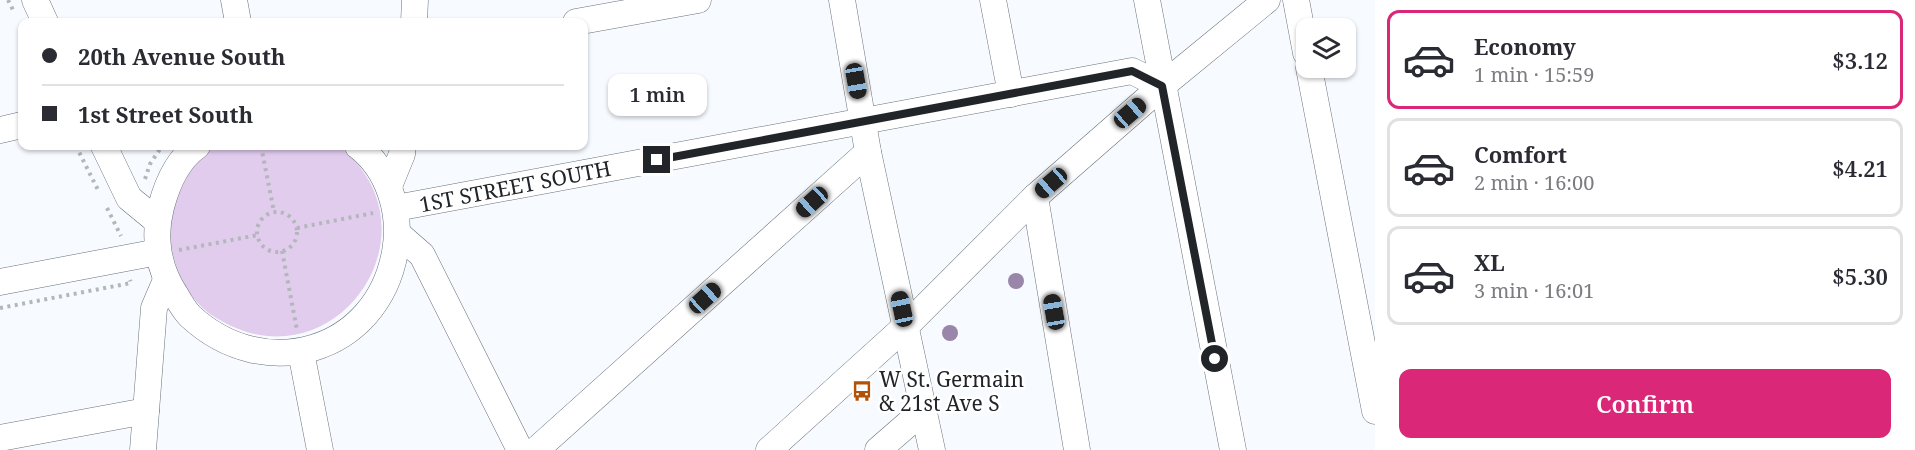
<!DOCTYPE html>
<meta charset="utf-8">
<style>
body{margin:0;font-family:"Noto Serif",serif;background:#f7f7f7;color:#2b2b33;height:100vh;display:flex;flex-direction:column;font-size:22px;white-space:nowrap}
*{box-sizing:border-box;margin:0}
p{font-size:20px;color:#7c7c81}
.icon{flex:none;width:33px;height:33px;fill:none;stroke:currentColor;stroke-width:2;stroke-linecap:round;stroke-linejoin:round}
.map{position:relative;flex:1;overflow:hidden}
.side{display:flex;flex-direction:column;background:#fff;width:540px}
.side>*{flex:none}
.top-card{position:absolute;left:18px;top:18px;width:570px;height:132px;border-radius:12px;box-shadow:0 2px 4px #0004;display:grid;align-content:center;height:132px;padding:0 24px;background:#fff}
.buttons{position:absolute;left:1296px;top:18px;display:grid;gap:12px}
.buttons a{display:grid;place-items:center;width:60px;height:60px;border-radius:12px;background:#fff;box-shadow:0 2px 4px #0004;font-size:30px}
.end{position:absolute;width:27px;height:27px;margin:-14px;border:8px solid #212529;background:#fff;box-shadow:0 0 0 3px #fff}
.from{border-radius:50%}
.bubble{position:absolute;height:42px;border-radius:12px;background:#fff;box-shadow:0 2px 4px #0004;font-size:20px;font-weight:600;line-height:42px;text-align:center}
.car{position:absolute;width:18px;height:36px;margin:-18px -9px;border-radius:8px;box-shadow:0 0 4px 2px #0007;background:linear-gradient(#222 24%,#8ab4d8 0 40%,#222 0 76%,#8ab4d8 0 86%,#222 0)}
.top-card b{display:flex;align-items:center;gap:21px;height:57px;font-size:22px}
.top-card b+b{border-top:2px solid #e1e1e2}
.top-card i{width:15px;height:15px;background:#2b2b33}
ul{padding:10px 0 0;list-style:none}
li{display:flex;align-items:center;gap:18px;height:99px;margin:0 12px 9px;padding:0 12px;border:3px solid #e1e1e2;border-radius:12px}
li div{flex:1}
li b{display:block;font-size:22px}
li em{font-style:normal;font-weight:600}
li.active{border-color:#db2777}
li>.icon{width:54px;height:54px;stroke-width:1.5}
.cta{display:flex;gap:12px;margin-top:auto;padding:12px 24px}
.cta a{flex:1;height:69px;border-radius:12px;background:#db2777;color:#fff;font-size:24px;font-weight:600;line-height:69px;text-align:center}
main{display:flex;flex:1;min-height:0}
.map>svg:first-child{display:block}
.green{fill:#e1cced}
.lines{fill:none;stroke-linecap:round;stroke-linejoin:round}
.minor-casing{stroke:#69717a;stroke-width:27}
.path{stroke:#b3b7bb;stroke-width:4;stroke-dasharray:3 4.5;stroke-linecap:butt}
.minor{stroke:#fff;stroke-width:26}
.tree{fill:#9a86a8}
.route{stroke:#212529;stroke-width:8}
.labels{text-anchor:middle;dominant-baseline:central;stroke-width:5;stroke-linejoin:round;paint-order:stroke}
.street-label{font-size:21px;fill:#212529;stroke:#fff}
.poi-label{font-size:21px;fill:#212529;stroke:#fff;text-anchor:start}
</style>
<main>
<div class="map">
<svg width="1375" height="450" viewBox="0 0 1375 450">
<rect width="100%" height="100%" fill="#f7fbff"/>
<path class="green" d="M212 146H339C445 231 334 389 218 319 193 305 177 278 172 250 164 210 182 171 212 146Z"/>
<g class="lines">
<g class="minor-casing">
<g id="minor">
<path d="M35 0 45 22"/>
<path d="M234 0 238 22"/>
<path d="M842 0 868 152 932 450"/>
<path d="M993 0 1011 94"/>
<path d="M1147 0 1233 450"/>
<path d="M1296 0 1306 53"/>
<path d="M414 22 415 0"/>
<path d="M576 22 698 0"/>
<path d="M1309 68 1375 411"/>
<path d="M0 130 22 125"/>
<path d="M104 146 129 198 157 221"/>
<path d="M197 146C177 160 167 184 161 207 153 237 158 268 175 294 179 301 184 310 190 316 264 385 377 353 395 252 402 213 389 170 358 146"/>
<path d="M389 186 402 154 403 146"/>
<path d="M1035 197 1077 450"/>
<path d="M396 208 1132 71 1162 86"/>
<path d="M398 234 422 255 520 450"/>
<path d="M0 282 158 252"/>
<path d="M301 352 320 450"/>
<path d="M0 438 146 411"/>
<path d="M143 450 154 308 166 280"/>
<path d="M536 450 868 152"/>
<path d="M769 450 906 326 1035 197 1162 86 1267 0"/>
<path d="M878 450 924 410"/>
</g>
</g>
<g class="path">
<path d="M8 0 13 10"/>
<path d="M76 146 98 190"/>
<path d="M261 146 274 212"/>
<path d="M145 179 150 164 162 146"/>
<path d="M107 208 121 236"/>
<circle cx="277" cy="232" r="20"/>
<path d="M297 228 373 213"/>
<path d="M179 250 258 235"/>
<path d="M282 251 297 330"/>
<path d="M0 308 131 283 130 280"/>
</g>
<use href="#minor" class="minor"/>
</g>
<g class="tree">
<circle cx="1016" cy="281" r="8"/>
<circle cx="950" cy="333" r="8"/>
</g>
<g class="lines">
<path class="route" d="M657 160 1132 71 1162 86 1215 359"/>
</g>
<defs>
<g id="bus-bare" transform="scale(1.62)"><path d="M-5-6H5V4H4V6H2V4H-2V6H-4V4H-5ZM-3.5-4V0h7V-4ZM-3.5 1.2v1.5H-2V1.2ZM2 1.2v1.5H3.5V1.2Z" fill="#b25208" stroke="#fff" stroke-width="2.5" paint-order="stroke"/></g>
</defs>
<g fill-rule="evenodd">
<use href="#bus-bare" x="862" y="391"/>
</g>
<g class="labels">
<g class="street-label">
<text transform="translate(515 186) rotate(-11)">1ST STREET SOUTH</text>
</g>
<g class="poi-label">
<text x="879" y="379">W St. Germain<tspan x="879" dy="24">&amp; 21st Ave S</tspan></text>
</g>
</g>
</svg>
<div class="buttons">
<a><svg class="icon" aria-label="layers" viewBox="0 0 24 24"><path d="M12 4l9 5-9 5-9-5zM3 14l9 5 9-5"/></svg></a>
</div>
<i class="end from" style="left:1215px;top:359px"></i>
<i class="end" style="left:657px;top:160px"></i>
<div class="bubble" style="left:608px;top:74px;width:99px">1 min</div>
<i class="car" style="left:856px;top:81px;rotate:170deg"></i>
<i class="car" style="left:1130px;top:113px;rotate:49deg"></i>
<i class="car" style="left:1051px;top:183px;rotate:229deg"></i>
<i class="car" style="left:812px;top:202px;rotate:228deg"></i>
<i class="car" style="left:705px;top:298px;rotate:48deg"></i>
<i class="car" style="left:902px;top:309px;rotate:348deg"></i>
<i class="car" style="left:1054px;top:312px;rotate:350deg"></i>
<div class="top-card">
<b><i class="from"></i>20th Avenue South</b>
<b><i></i>1st Street South</b>
</div>
</div>
<section class="side">
<ul>
<li class="active"><svg class="icon" aria-label="car" viewBox="0 0 24 24"><path d="M5 17H2v-5l4-1 3-4h7l3 4 3 1v5h-3M9 17h6M6 11h13"/><circle cx="7" cy="17" r="2"/><circle cx="17" cy="17" r="2"/></svg><div><b>Economy</b><p>1 min · 15:59</p></div><em>$3.12</em></li>
<li><svg class="icon" aria-label="car" viewBox="0 0 24 24"><path d="M5 17H2v-5l4-1 3-4h7l3 4 3 1v5h-3M9 17h6M6 11h13"/><circle cx="7" cy="17" r="2"/><circle cx="17" cy="17" r="2"/></svg><div><b>Comfort</b><p>2 min · 16:00</p></div><em>$4.21</em></li>
<li><svg class="icon" aria-label="car" viewBox="0 0 24 24"><path d="M5 17H2v-5l4-1 3-4h7l3 4 3 1v5h-3M9 17h6M6 11h13"/><circle cx="7" cy="17" r="2"/><circle cx="17" cy="17" r="2"/></svg><div><b>XL</b><p>3 min · 16:01</p></div><em>$5.30</em></li>
</ul>
<div class="cta"><a>Confirm</a></div>
</section>
</main>
